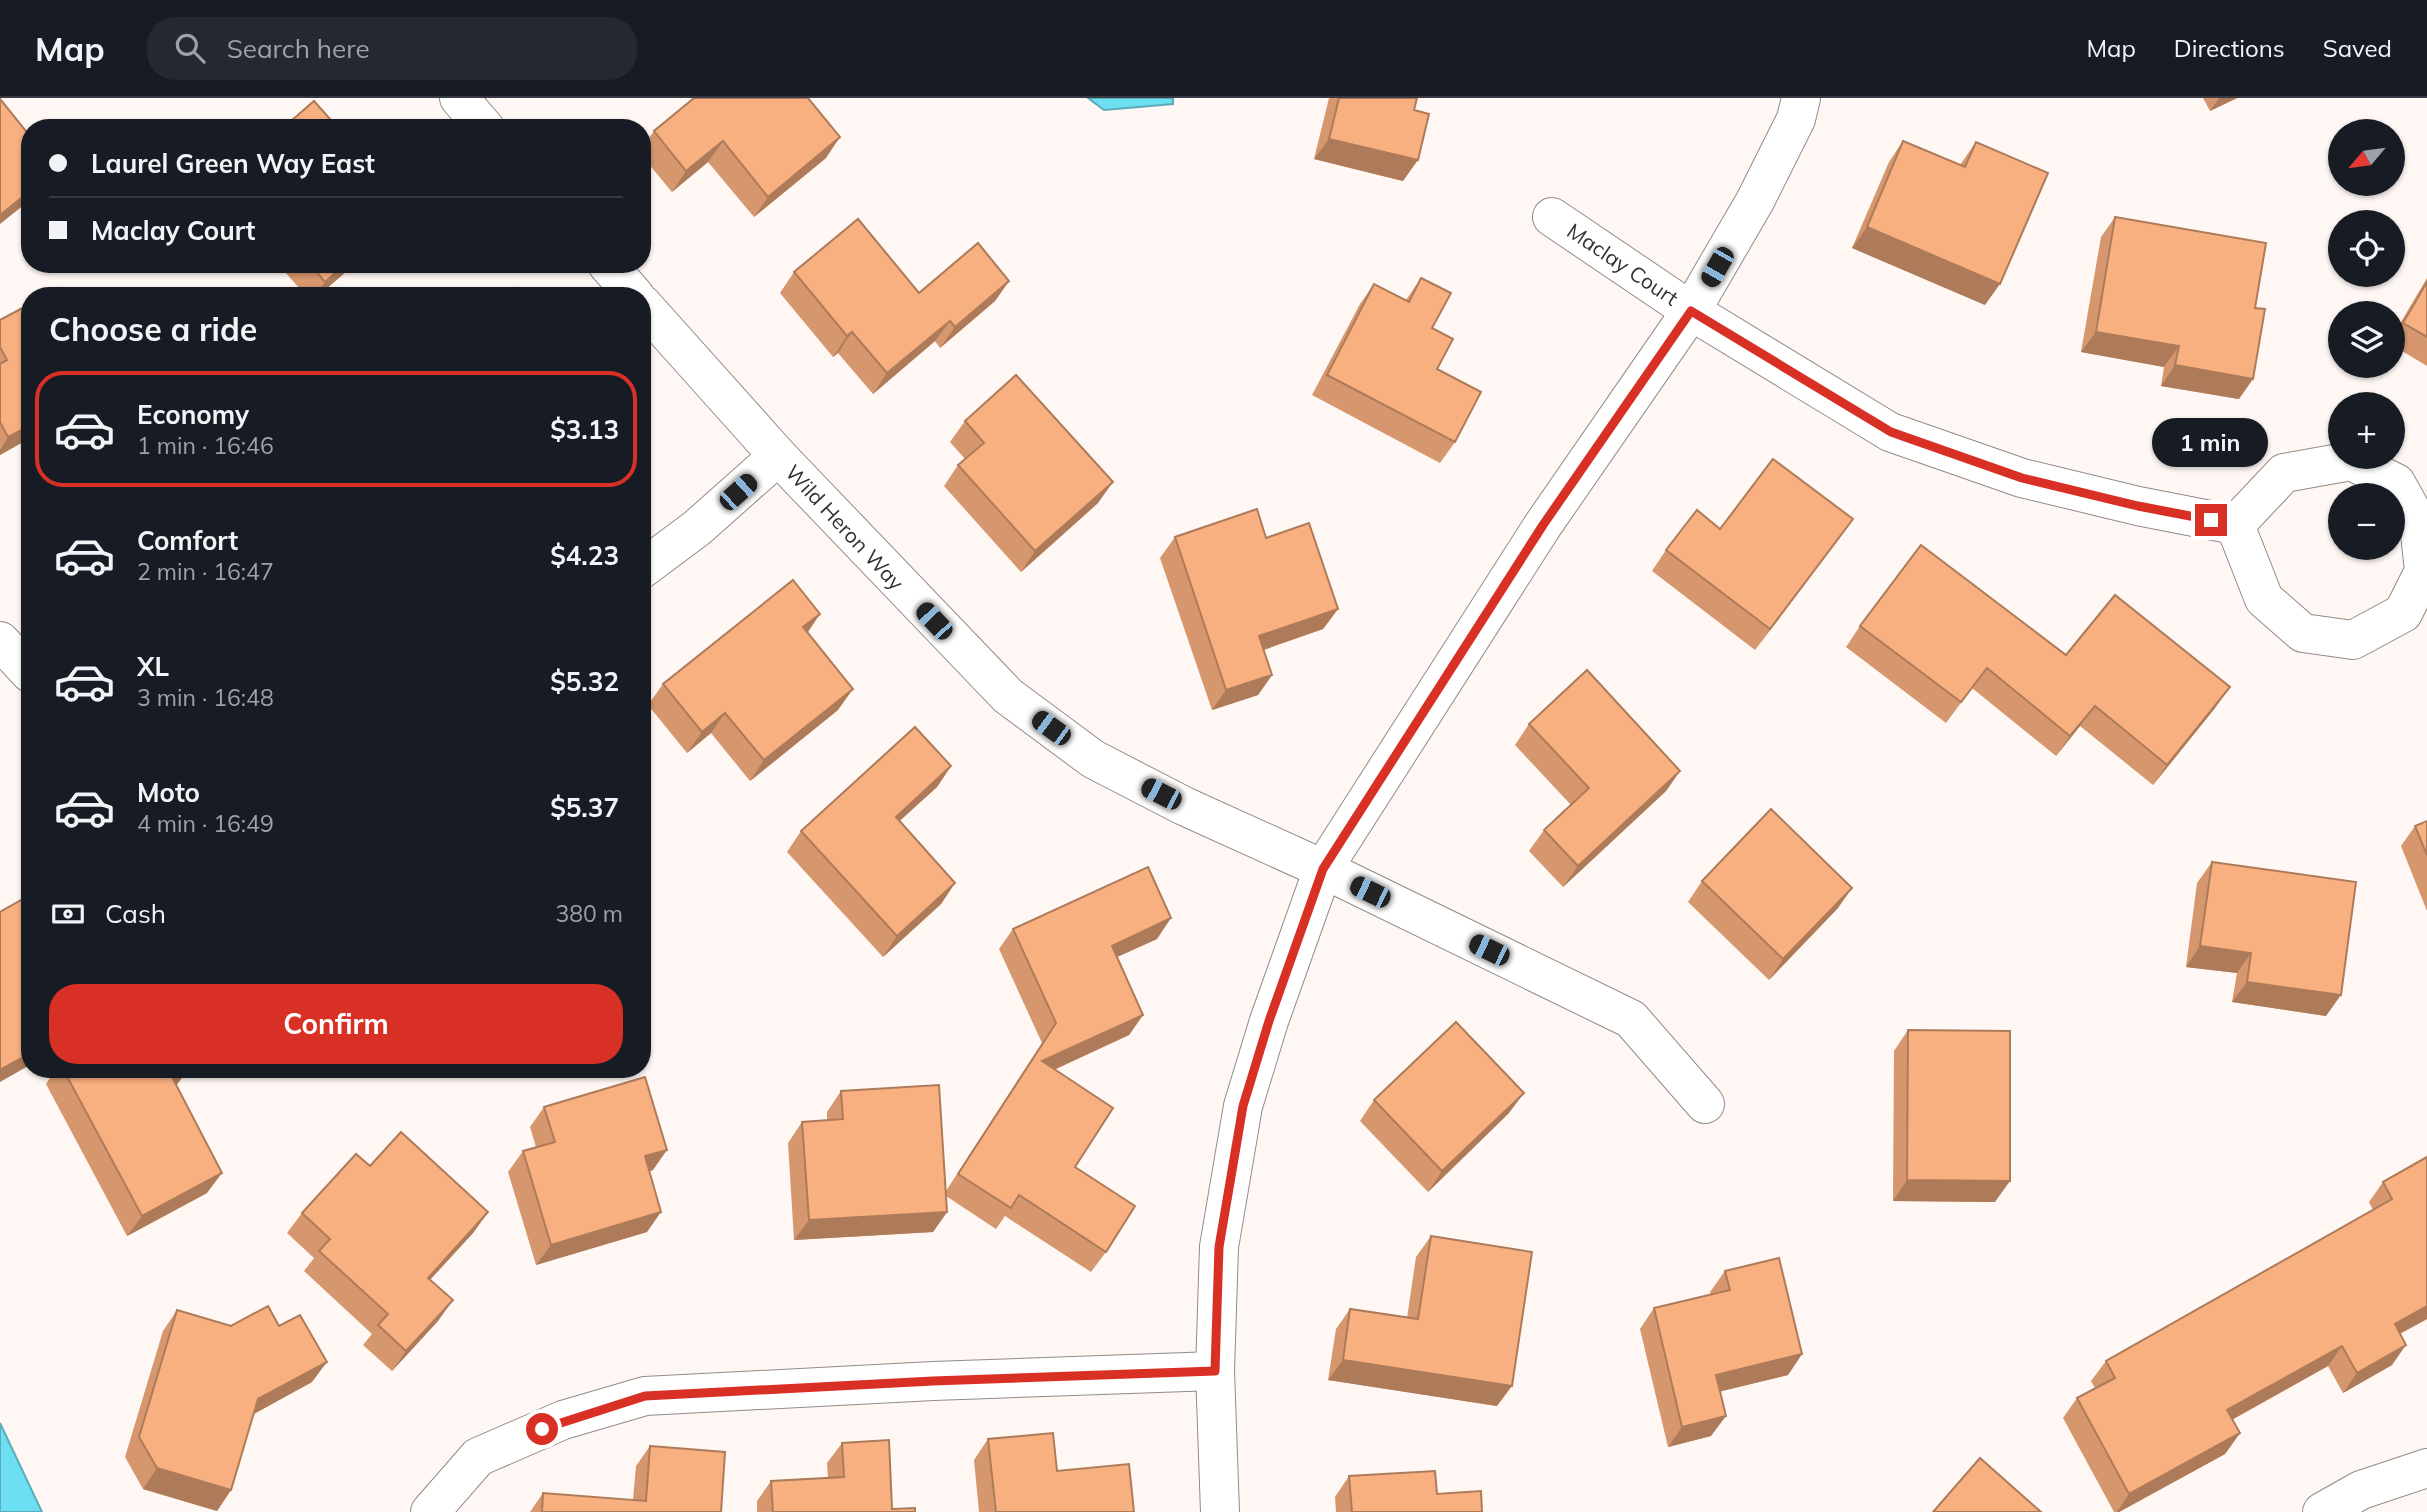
<!DOCTYPE html>
<meta charset="utf-8">
<style>
body{margin:0;font-family:Mulish,sans-serif;background:#242831;color:#f1f3f6;height:100vh;display:flex;flex-direction:column;font-size:26px;white-space:nowrap}
*{box-sizing:border-box;margin:0}
p{font-size:23px;color:#9ea1a6}
.icon{flex:none;width:38px;height:38px;fill:none;stroke:currentColor;stroke-width:2;stroke-linecap:round;stroke-linejoin:round}
.map{position:relative;flex:1;overflow:hidden}
.side{position:absolute;left:21px;top:189px;width:630px;height:791px;display:flex;flex-direction:column;background:#171b24;border-radius:28px;box-shadow:0 2px 5px #0004}
.side>*{flex:none}
.guide{position:absolute;left:21px;top:21px;width:630px;height:154px;border-radius:28px;box-shadow:0 2px 5px #0004;display:grid;align-content:center;height:154px;padding:0 28px;background:#171b24}
.needle{width:46px;rotate:241deg}
.controls{position:absolute;left:2328px;top:21px;display:grid;gap:14px}
.controls a{display:grid;place-items:center;width:77px;height:77px;border-radius:50%;background:#171b24;box-shadow:0 2px 5px #0004;font-size:35px}
.end{position:absolute;width:32px;height:32px;margin:-16px;border:9px solid #d93025;background:#fff;box-shadow:0 0 0 4px #fff}
.from{border-radius:50%}
.bubble{position:absolute;height:49px;border-radius:24px;background:#171b24;box-shadow:0 2px 5px #0004;font-size:23px;font-weight:700;line-height:49px;text-align:center}
.car{position:absolute;width:21px;height:42px;margin:-21px -10px;border-radius:9px;box-shadow:0 0 5px 2px #0007;background:linear-gradient(#222 24%,#8ab4d8 0 40%,#222 0 76%,#8ab4d8 0 86%,#222 0)}
.guide b{display:flex;align-items:center;gap:24px;height:66px;font-size:26px}
.guide b+b{border-top:2px solid #363941}
.guide i{width:18px;height:18px;background:#f1f3f6}
ul{padding:0;list-style:none}
li{display:flex;align-items:center;gap:21px;height:116px;margin:0 14px 10px;padding:0 14px;border:4px solid transparent;border-radius:28px}
li div{flex:1}
li b{display:block;font-size:26px}
li em{font-style:normal;font-weight:700}
li.selected{border-color:#d93025}
li>.icon{width:63px;height:63px;stroke-width:1.5}
h2{padding:0 28px;font-size:32px;line-height:84px}
.pay{display:flex;align-items:center;gap:18px;height:77px;padding:0 28px;font-size:26px}
.pay p{margin-inline-start:auto}
.cta{display:flex;gap:14px;margin-top:auto;padding:14px 28px}
.cta a{flex:1;height:80px;border-radius:28px;background:#d93025;color:#fff;font-size:28px;font-weight:700;line-height:80px;text-align:center}
header{display:flex;align-items:center;gap:42px;box-sizing:border-box;height:98px;padding:0 35px;background:#171b24;border-bottom:2px solid #363941}
header strong{font-size:33px}
nav{display:flex;gap:38px;margin-inline-start:auto;font-size:24px}
.search{width:490px;height:63px;background:#242831;display:flex;align-items:center;gap:18px;box-sizing:border-box;padding:0 24px;border-radius:28px;color:#9ea1a6;font-size:26px}
.map>svg:first-child{display:block}
.water{fill:#6cdff2;stroke:#5babb8;stroke-width:2}
.lines{fill:none;stroke-linecap:round;stroke-linejoin:round}
.street-casing{stroke:#928b87;stroke-width:40}
.street{stroke:#fff;stroke-width:38}
.wall{fill:#d6976e}
.shaded-wall{fill:#ae7b5a}
.building{fill:#f9b080;stroke:#ae7b5a;stroke-width:2}
.route{stroke:#d93025;stroke-width:9}
.labels{text-anchor:middle;dominant-baseline:central;stroke-width:7;stroke-linejoin:round;paint-order:stroke}
.street-label{font-size:21px;fill:#343130;stroke:#fff}
</style>
<header>
<strong>Map</strong>
<div class="search"><svg class="icon" aria-label="search" viewBox="0 0 24 24"><circle cx="10" cy="10" r="6"/><path d="M15 15l6 6"/></svg>Search here</div>
<nav><a>Map</a><a>Directions</a><a>Saved</a></nav>
</header>
<div class="map">
<svg width="2427" height="1414" viewBox="0 0 2427 1414">
<rect width="100%" height="100%" fill="#fef7f3"/>
<g class="water">
<path d="M1088 0H1173V6L1104 12Z"/>
<path d="M0 1325 42 1414H0Z"/>
</g>
<g class="lines">
<g class="street-casing">
<g id="street">
<path d="M459 0 485 30"/>
<path d="M1552 119 1691 213 1890 334 2022 380 2138 408 2235 427 2284 375 2351 363 2396 385 2419 426 2424 473 2403 515 2353 542 2303 535 2264 501 2235 427"/>
<path d="M607 166 635 198"/>
<path d="M642 206 778 358 1008 598 1093 661 1184 708 1323 771 1631 921 1705 1006"/>
<path d="M642 471 697 430 778 358"/>
<path d="M0 543 30 575"/>
<path d="M430 1414 478 1359 563 1322 645 1298 933 1283 1215 1273"/>
<path d="M1220 1414 1215 1273 1219 1149 1243 1008 1269 923 1323 771 1543 427 1691 213 1755 103 1796 21 1801 0"/>
<path d="M2322 1414 2361 1392 2427 1370"/>
</g>
</g>
<use href="#street" class="street"/>
</g>
<g class="wall">
<path d="M1329 0H1417L1414 12 1403 83 1314 61Z"/>
<path d="M2203 0H2237L2210 13Z"/>
<path d="M654 33 826 60 754 119 708 64 672 94 642 58V50Z"/>
<path d="M1903 43 1960 67 1976 44 1985 207 1852 150 1889 64Z"/>
<path d="M2115 119 2255 210 2239 301 2161 288 2164 269 2081 254 2101 139Z"/>
<path d="M278 166H355L318 198H306Z"/>
<path d="M794 174 919 195 1009 183 995 203 940 250 935 243 873 296 838 255 833 259 780 195Z"/>
<path d="M1421 180 1432 230 1437 271 1455 344 1440 365 1312 297 1360 206 1374 186 1406 202Z"/>
<path d="M2427 180V268L2392 247V239Z"/>
<path d="M0 222 30 340 0 357Z"/>
<path d="M965 323 1098 405 1021 474 944 388 958 367 965 361 950 344Z"/>
<path d="M1720 431 1838 442 1755 552 1652 473 1666 452Z"/>
<path d="M1175 439 1266 440 1338 511 1323 531 1264 552 1272 577 1258 597 1212 612 1160 460Z"/>
<path d="M1860 528 2066 557 2215 610 2153 687 2080 628 2056 658 1972 590 1946 625 1846 549Z"/>
<path d="M807 534 838 612 750 683 711 635 687 655 648 607 663 586Z"/>
<path d="M1529 626 1680 673 1666 693 1563 789 1529 753 1544 732 1571 707 1515 647Z"/>
<path d="M951 668 937 689 899 723 955 785 941 806 883 859 787 754 801 733Z"/>
<path d="M2427 723V813L2401 748 2415 728Z"/>
<path d="M2212 764 2326 918 2232 904 2237 875 2186 869 2197 785Z"/>
<path d="M1702 783 1838 810 1769 882 1688 804Z"/>
<path d="M1013 831 1157 841 1117 859 1143 917 1129 937 1054 972 1075 1069 1106 1154 1091 1174 1005 1118 996 1131 946 1098 947 1114 933 1134 794 1142 788 1045 802 1024 827 1023V1014L841 993 946 1093 1042 945 999 851Z"/>
<path d="M1908 932 1995 1104 1893 1103 1894 953Z"/>
<path d="M56 971H188L176 987 207 1095 127 1138 46 986Z"/>
<path d="M1374 1002 1509 1015 1428 1094 1360 1023Z"/>
<path d="M544 1009 653 1072 650 1073 647 1134 536 1167 508 1074 523 1053 536 1049 530 1029Z"/>
<path d="M2427 1059V1221L2400 1236 2392 1267 2343 1295 2328 1268 2232 1322 2240 1335 2225 1356 2119 1414H2114L2063 1320 2077 1300 2095 1290 2091 1283 2106 1263 2373 1112 2369 1104 2383 1084Z"/>
<path d="M370 1068 488 1114 473 1135 430 1182 438 1223 392 1273 363 1247 372 1236 304 1173 314 1160 287 1135 302 1115Z"/>
<path d="M1431 1138 1497 1308 1328 1282 1336 1231 1350 1211 1407 1220 1416 1159Z"/>
<path d="M1725 1173 1802 1256 1788 1277 1720 1293 1711 1338 1668 1349 1640 1231 1654 1210 1711 1197 1710 1194Z"/>
<path d="M177 1212 231 1228H279L312 1284 253 1316 231 1392 217 1413 143 1391 125 1359 163 1233Z"/>
<path d="M988 1341 1057 1373 1134 1414H979L974 1362Z"/>
<path d="M842 1345 892 1411 915 1414H757V1403L771 1383 828 1380 827 1365Z"/>
<path d="M650 1348 721 1414H530L543 1395 633 1402 636 1368Z"/>
<path d="M1349 1378 1437 1396 1482 1414H1336L1335 1399Z"/>
</g>
<g class="shaded-wall">
<path d="M2219 0H2237L2210 13Z"/>
<path d="M840 39 826 60 754 119 768 99Z"/>
<path d="M1329 41 1418 62 1403 83 1314 61Z"/>
<path d="M723 43 708 64 672 94 686 73Z"/>
<path d="M30 93V102L0 126V117Z"/>
<path d="M1867 129 2000 186 1985 207 1852 150Z"/>
<path d="M345 166H355L318 198H315L325 184Z"/>
<path d="M1009 183 995 203 940 250 955 229Z"/>
<path d="M950 223 935 243 873 296 887 275Z"/>
<path d="M852 234 838 255 833 259 847 238Z"/>
<path d="M2096 234 2179 248 2164 269 2081 254Z"/>
<path d="M2175 267 2253 281 2239 301 2161 288Z"/>
<path d="M30 328V340L0 357V352L8 339Z"/>
<path d="M1113 384 1098 405 1021 474 1035 453Z"/>
<path d="M1853 421 1838 442 1755 552 1770 531Z"/>
<path d="M1338 511 1323 531 1245 558 1259 538Z"/>
<path d="M820 516 806 537 803 529Z"/>
<path d="M1272 577 1258 597 1212 612 1226 592Z"/>
<path d="M2230 589 2215 610 2153 687 2167 667Z"/>
<path d="M853 591 838 612 750 683 764 662Z"/>
<path d="M2095 608 2080 628 2056 658 2070 638Z"/>
<path d="M725 615 711 635 687 655 702 634Z"/>
<path d="M951 668 937 689 881 740 896 719Z"/>
<path d="M1680 673 1666 693 1563 789 1578 768Z"/>
<path d="M955 785 941 806 883 859 897 838Z"/>
<path d="M1852 790 1838 810 1769 882 1783 861Z"/>
<path d="M1171 820 1157 841 1097 868 1112 848Z"/>
<path d="M2200 848 2251 855 2237 875 2186 869Z"/>
<path d="M30 854V867L24 857Z"/>
<path d="M2247 884 2341 897 2326 918 2232 904Z"/>
<path d="M1143 917 1129 937 1027 984 1042 963Z"/>
<path d="M30 955V967L0 984V972Z"/>
<path d="M186 971H188L174 991 172 979Z"/>
<path d="M1524 995 1509 1015 1428 1094 1442 1073Z"/>
<path d="M667 1052 653 1072 631 1079 645 1058Z"/>
<path d="M222 1075 207 1095 127 1138 142 1118Z"/>
<path d="M1907 1082 2010 1083 1995 1104 1893 1103Z"/>
<path d="M488 1114 473 1135 413 1200 428 1180Z"/>
<path d="M661 1114 647 1134 536 1167 551 1147Z"/>
<path d="M947 1114 933 1134 794 1142 809 1122Z"/>
<path d="M453 1202 438 1223 392 1273 406 1253Z"/>
<path d="M2427 1208V1221L2380 1246 2395 1226Z"/>
<path d="M2406 1247 2392 1267 2343 1295 2357 1275Z"/>
<path d="M2342 1248 2328 1268 2213 1332 2227 1312Z"/>
<path d="M1802 1256 1788 1277 1702 1298 1716 1277Z"/>
<path d="M1343 1262 1512 1288 1497 1308 1328 1282Z"/>
<path d="M327 1264 312 1284 243 1322 258 1301Z"/>
<path d="M1726 1318 1711 1338 1668 1349 1682 1329Z"/>
<path d="M2240 1335 2225 1356 2119 1414H2117L2129 1396Z"/>
<path d="M157 1370 231 1392 217 1413 143 1391Z"/>
</g>
<g class="building">
<path d="M694 0H808L840 39 768 99 723 43 686 73 654 33Z"/>
<path d="M1339 0H1417L1414 12 1429 16 1418 62 1329 41Z"/>
<path d="M0 1 30 38V93L0 117Z"/>
<path d="M314 3 338 30H283Z"/>
<path d="M1903 43 1965 69 1976 44 2048 75 2000 186 1867 129Z"/>
<path d="M2115 119 2266 145 2255 210 2265 211 2253 281 2175 267 2179 248 2096 234Z"/>
<path d="M858 121 919 195 978 145 1009 183 955 229 950 223 887 275 852 234 847 238 794 174Z"/>
<path d="M310 166H345L325 184Z"/>
<path d="M1421 180 1451 195 1432 230 1453 241 1437 271 1481 294 1455 344 1327 277 1374 186 1409 204Z"/>
<path d="M2427 184V239L2403 225Z"/>
<path d="M58 190 62 198H44Z"/>
<path d="M518 190 524 198H508Z"/>
<path d="M30 206V328L8 339 0 324V266L7 262 0 249V222Z"/>
<path d="M1016 277 1113 384 1035 453 958 367 984 345 965 323Z"/>
<path d="M1773 361 1853 421 1770 531 1666 452 1697 412 1720 431Z"/>
<path d="M1257 411 1266 440 1309 425 1338 511 1259 538 1272 577 1226 592 1175 439Z"/>
<path d="M1921 447 2066 557 2115 497 2230 589 2167 667 2095 608 2070 638 1987 570 1961 604 1860 528Z"/>
<path d="M793 482 820 516 803 529 853 591 764 662 725 615 702 634 663 586Z"/>
<path d="M1587 572 1680 673 1578 768 1544 732 1589 690 1529 626Z"/>
<path d="M915 629 951 668 896 719 955 785 897 838 801 733Z"/>
<path d="M1771 711 1852 790 1783 861 1702 783Z"/>
<path d="M2427 723V757L2415 728Z"/>
<path d="M2212 764 2356 784 2341 897 2247 884 2251 855 2200 848Z"/>
<path d="M1148 769 1171 820 1112 848 1143 917 1042 963 1113 1010 1075 1069 1135 1108 1106 1154 1019 1097 1011 1110 958 1076 1056 925 1013 831Z"/>
<path d="M30 797V854L24 857 30 866V955L0 972V814Z"/>
<path d="M1456 924 1524 995 1442 1073 1374 1002Z"/>
<path d="M1908 932 2010 933V1083L1907 1082Z"/>
<path d="M63 971H186L172 979 222 1075 142 1118Z"/>
<path d="M645 979 667 1052 645 1058 661 1114 551 1147 523 1053 555 1044 544 1009Z"/>
<path d="M939 987 947 1114 809 1122 802 1024 843 1021 841 993Z"/>
<path d="M401 1034 488 1114 428 1180 453 1202 406 1253 378 1227 388 1216 319 1153 330 1141 302 1115 356 1056 370 1068Z"/>
<path d="M2427 1059V1208L2395 1226 2406 1247 2357 1275 2342 1248 2227 1312 2240 1335 2129 1396 2077 1300 2115 1280 2106 1263 2392 1101 2383 1084Z"/>
<path d="M1431 1138 1532 1154 1512 1288 1343 1262 1350 1211 1418 1221Z"/>
<path d="M1779 1160 1802 1256 1716 1277 1726 1318 1682 1329 1654 1210 1730 1192 1725 1173Z"/>
<path d="M268 1208 279 1228 300 1217 327 1264 258 1301 231 1392 157 1370 139 1339 177 1212 231 1228Z"/>
<path d="M1053 1335 1057 1373 1129 1366 1134 1414H996L988 1341Z"/>
<path d="M889 1342 892 1411 915 1410V1414H773L771 1383 844 1379 842 1345Z"/>
<path d="M650 1348 725 1354 721 1414H542L543 1395 646 1403Z"/>
<path d="M1980 1360 2041 1414H1933Z"/>
<path d="M1435 1373 1437 1396 1481 1393 1482 1414H1352L1349 1378Z"/>
</g>
<g class="lines">
<path class="route" d="M542 1331 645 1298 933 1283 1215 1273 1219 1149 1243 1008 1269 923 1323 771 1543 427 1691 213 1891 334 2022 380 2138 408 2211 422"/>
</g>
<g class="labels">
<g class="street-label">
<text transform="translate(1623 166) rotate(34)">Maclay Court</text>
<text transform="translate(845 429) rotate(47)">Wild Heron Way</text>
</g>
</g>
</svg>
<div class="controls">
<a><svg class="needle" viewBox="-14 -14 28 28"><path d="M0-13l5 13h-10z" fill="#e53935"/><path d="M0 13l5-13h-10z" fill="#9ea1a6"/></svg></a>
<a><svg class="icon" aria-label="locate" viewBox="0 0 24 24"><circle cx="12" cy="12" r="6"/><path d="M12 2v4M12 18v4M2 12h4M18 12h4"/></svg></a>
<a><svg class="icon" aria-label="layers" viewBox="0 0 24 24"><path d="M12 4l9 5-9 5-9-5zM3 14l9 5 9-5"/></svg></a>
<a>+</a>
<a>−</a>
</div>
<i class="end from" style="left:542px;top:1331px"></i>
<i class="end" style="left:2211px;top:422px"></i>
<div class="bubble" style="left:2152px;top:320px;width:116px">1 min</div>
<i class="car" style="left:1717px;top:169px;rotate:210deg"></i>
<i class="car" style="left:738px;top:394px;rotate:48deg"></i>
<i class="car" style="left:934px;top:523px;rotate:317deg"></i>
<i class="car" style="left:1051px;top:630px;rotate:306deg"></i>
<i class="car" style="left:1161px;top:696px;rotate:297deg"></i>
<i class="car" style="left:1370px;top:794px;rotate:296deg"></i>
<i class="car" style="left:1489px;top:852px;rotate:296deg"></i>
<div class="guide">
<b><i class="from"></i>Laurel Green Way East</b>
<b><i></i>Maclay Court</b>
</div>
<section class="side">
<h2>Choose a ride</h2>
<ul>
<li class="selected"><svg class="icon" aria-label="car" viewBox="0 0 24 24"><path d="M5 17H2v-5l4-1 3-4h7l3 4 3 1v5h-3M9 17h6M6 11h13"/><circle cx="7" cy="17" r="2"/><circle cx="17" cy="17" r="2"/></svg><div><b>Economy</b><p>1 min · 16:46</p></div><em>$3.13</em></li>
<li><svg class="icon" aria-label="car" viewBox="0 0 24 24"><path d="M5 17H2v-5l4-1 3-4h7l3 4 3 1v5h-3M9 17h6M6 11h13"/><circle cx="7" cy="17" r="2"/><circle cx="17" cy="17" r="2"/></svg><div><b>Comfort</b><p>2 min · 16:47</p></div><em>$4.23</em></li>
<li><svg class="icon" aria-label="car" viewBox="0 0 24 24"><path d="M5 17H2v-5l4-1 3-4h7l3 4 3 1v5h-3M9 17h6M6 11h13"/><circle cx="7" cy="17" r="2"/><circle cx="17" cy="17" r="2"/></svg><div><b>XL</b><p>3 min · 16:48</p></div><em>$5.32</em></li>
<li><svg class="icon" aria-label="car" viewBox="0 0 24 24"><path d="M5 17H2v-5l4-1 3-4h7l3 4 3 1v5h-3M9 17h6M6 11h13"/><circle cx="7" cy="17" r="2"/><circle cx="17" cy="17" r="2"/></svg><div><b>Moto</b><p>4 min · 16:49</p></div><em>$5.37</em></li>
</ul>
<div class="pay"><svg class="icon" aria-label="cash" viewBox="0 0 24 24"><path d="M3 7h18v10H3z"/><circle cx="12" cy="12" r="2"/></svg>Cash<p>380 m</p></div>
<div class="cta"><a>Confirm</a></div>
</section>
</div>
